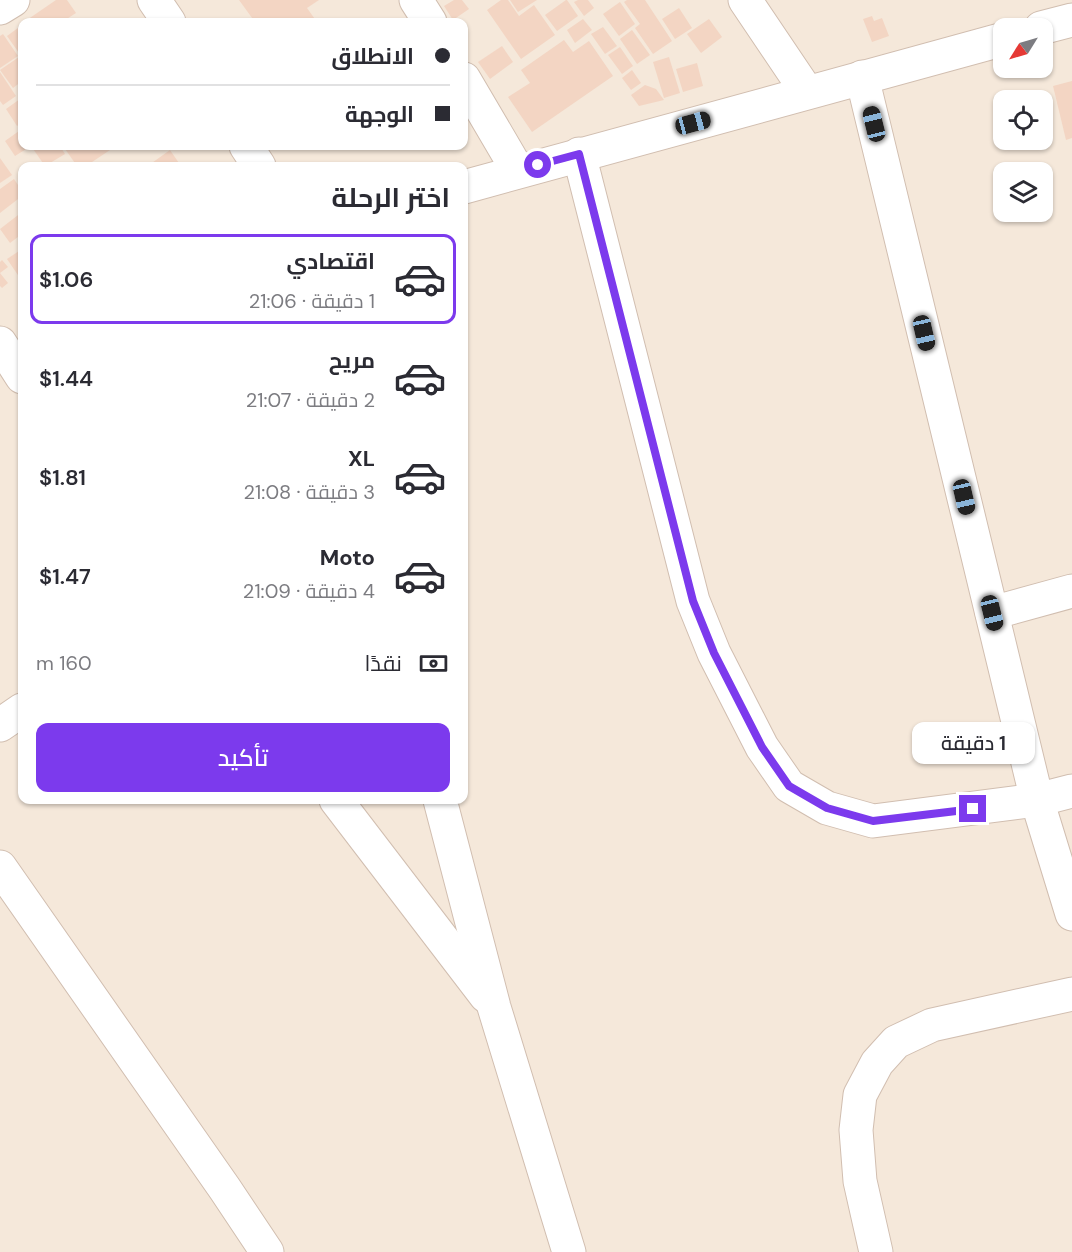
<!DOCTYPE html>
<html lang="ar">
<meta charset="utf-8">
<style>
body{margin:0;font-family:"DM Sans",Cairo,sans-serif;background:#f2f2f3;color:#2b2b33;direction:rtl;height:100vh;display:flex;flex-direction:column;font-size:22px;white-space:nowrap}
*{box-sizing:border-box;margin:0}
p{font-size:20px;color:#7c7c81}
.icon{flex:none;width:33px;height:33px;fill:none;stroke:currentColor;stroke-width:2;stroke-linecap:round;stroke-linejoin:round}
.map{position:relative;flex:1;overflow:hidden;direction:ltr}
.drawer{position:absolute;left:18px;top:162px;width:450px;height:642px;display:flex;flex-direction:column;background:#fff;border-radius:12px;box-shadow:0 2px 4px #0004;direction:rtl}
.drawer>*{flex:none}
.guide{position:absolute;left:18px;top:18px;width:450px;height:132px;border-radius:12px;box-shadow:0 2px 4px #0004;direction:rtl;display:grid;align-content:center;height:132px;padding:0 18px;background:#fff}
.needle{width:39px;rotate:233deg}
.fabs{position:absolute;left:993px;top:18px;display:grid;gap:12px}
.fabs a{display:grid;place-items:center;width:60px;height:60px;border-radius:12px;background:#fff;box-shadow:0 2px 4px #0004;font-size:30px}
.end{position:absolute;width:27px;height:27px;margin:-14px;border:8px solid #7c3aed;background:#fff;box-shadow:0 0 0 3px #fff}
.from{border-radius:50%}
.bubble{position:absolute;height:42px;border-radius:12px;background:#fff;box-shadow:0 2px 4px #0004;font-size:20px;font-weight:600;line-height:42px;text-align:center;direction:rtl}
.car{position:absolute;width:18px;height:36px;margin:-18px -9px;border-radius:8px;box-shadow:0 0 4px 2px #0007;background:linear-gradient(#222 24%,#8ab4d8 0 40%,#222 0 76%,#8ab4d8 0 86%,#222 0)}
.guide b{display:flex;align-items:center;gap:21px;height:57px;font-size:22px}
.guide b+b{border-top:2px solid #e1e1e2}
.guide i{width:15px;height:15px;background:#2b2b33}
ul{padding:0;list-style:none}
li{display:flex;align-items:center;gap:18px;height:90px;margin:0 12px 9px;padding:0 6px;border:3px solid transparent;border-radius:12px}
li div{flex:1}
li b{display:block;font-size:22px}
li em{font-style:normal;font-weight:600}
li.current{border-color:#7c3aed}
li>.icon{width:54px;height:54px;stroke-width:1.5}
h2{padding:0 18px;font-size:27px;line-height:72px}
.pay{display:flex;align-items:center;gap:15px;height:66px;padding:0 18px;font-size:22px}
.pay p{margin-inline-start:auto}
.action{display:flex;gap:12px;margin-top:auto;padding:12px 18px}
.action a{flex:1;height:69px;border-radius:12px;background:#7c3aed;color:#fff;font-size:24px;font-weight:600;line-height:69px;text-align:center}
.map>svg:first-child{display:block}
.residential{fill:#f5e8da;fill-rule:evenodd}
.building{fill:#f3d5c3}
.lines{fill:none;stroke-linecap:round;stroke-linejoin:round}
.minor-casing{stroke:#d1beb0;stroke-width:35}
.minor{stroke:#fff;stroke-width:33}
.route{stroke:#7c3aed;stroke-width:8}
</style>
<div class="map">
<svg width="1072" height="1252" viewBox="0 0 1072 1252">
<rect width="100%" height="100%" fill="#fdf6ec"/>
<path class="residential" d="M0 0H1072V1252H0ZM22 22H464V146H22ZM1004 28H1042V68H1004ZM1004 100H1042V140H1004ZM22 166H464V800H22ZM1004 172H1042V212H1004Z"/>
<g class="building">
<path d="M56 0H67L76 13 62 22H24Z"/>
<path d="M239 0H319L307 8 317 22H255Z"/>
<path d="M454 0H462L469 9 453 20 444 6Z"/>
<path d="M501 0H508L519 16 534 5 555 35 521 59 487 10Z"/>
<path d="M510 0H537L518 12Z"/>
<path d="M566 0H567L578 16 557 31 545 15Z"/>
<path d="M578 0H588L594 8 584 16 574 2Z"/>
<path d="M627 0H645L672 41 653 54 635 28 640 24 624 2Z"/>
<path d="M620 2 635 24 619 36 603 14Z"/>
<path d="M679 8 692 28 675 39 662 19Z"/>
<path d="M872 16 874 21 882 18 889 36 872 42 863 19Z"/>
<path d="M583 19 592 30 575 43 567 30Z"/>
<path d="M709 19 722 37 701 53 687 34Z"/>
<path d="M22 25V50L19 53 7 36Z"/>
<path d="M603 27 617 46 605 54 591 34Z"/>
<path d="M632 30 650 55 637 64 620 39Z"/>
<path d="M3 34 18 56 0 68V36Z"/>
<path d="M564 40 573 52 589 41 613 76 532 132 508 97 530 83 521 70Z"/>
<path d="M502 46 513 62 490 79 478 62Z"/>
<path d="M620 47 633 66 622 74 608 55Z"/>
<path d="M19 57 22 62V81L13 88 0 70Z"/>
<path d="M669 57 680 93 664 98 653 62Z"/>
<path d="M697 63 703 86 683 92 676 69Z"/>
<path d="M632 70 641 83 631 90 622 78Z"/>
<path d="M0 72 16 96 3 105 0 101Z"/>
<path d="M1072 81V138L1066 140 1053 86Z"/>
<path d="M645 85 656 89 664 100 639 106 631 95Z"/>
<path d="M20 99 22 103V122L17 126 6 109Z"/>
<path d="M19 131 22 137V146H31L15 156 5 141Z"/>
<path d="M31 146H60L65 154 45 166Z"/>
<path d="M63 146H116L86 166H77Z"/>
<path d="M170 150 181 166H150L149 165Z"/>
<path d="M0 158 12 175 0 183Z"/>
<path d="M14 179 22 191V196L0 213V189Z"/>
<path d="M22 212V234L10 243 0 229Z"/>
<path d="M22 249V281L7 259Z"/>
<path d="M2 260 8 267 0 273 8 283 2 288 0 286V262Z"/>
</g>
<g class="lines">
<g class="minor-casing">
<g id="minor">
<path d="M154 0 169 22"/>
<path d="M416 0 430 22"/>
<path d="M745 0 807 92"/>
<path d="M0 8 13 0"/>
<path d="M1041 28 1072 20"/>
<path d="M862 77 1037 800 1072 914"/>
<path d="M464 79 518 171"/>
<path d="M246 146 259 166"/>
<path d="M579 154 693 601 714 653 762 747 789 786 827 808 873 821 1037 800 1072 791"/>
<path d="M464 187 1004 39"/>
<path d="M0 343 22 377"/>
<path d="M992 613 1072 591"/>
<path d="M0 725 22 710"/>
<path d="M336 800 486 996"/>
<path d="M440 800 494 1007 569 1252"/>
<path d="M0 867 225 1189 267 1252"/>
<path d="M876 1252 860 1181 856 1130 860 1095 877 1063 896 1042 932 1025 1072 994"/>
</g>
</g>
<use href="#minor" class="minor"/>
</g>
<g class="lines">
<path class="route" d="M538 165 579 154 693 601 714 653 762 747 789 786 827 808 873 821 973 809"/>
</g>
</svg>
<div class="fabs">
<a><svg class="needle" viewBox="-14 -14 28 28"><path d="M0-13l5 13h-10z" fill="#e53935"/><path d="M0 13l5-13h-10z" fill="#7c7c81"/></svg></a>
<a><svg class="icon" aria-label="locate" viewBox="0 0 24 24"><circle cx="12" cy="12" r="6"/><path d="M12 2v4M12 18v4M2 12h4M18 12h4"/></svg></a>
<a><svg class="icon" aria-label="layers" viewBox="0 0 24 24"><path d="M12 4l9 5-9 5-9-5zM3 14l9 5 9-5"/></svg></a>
</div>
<i class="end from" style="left:538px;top:165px"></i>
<i class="end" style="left:973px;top:809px"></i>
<div class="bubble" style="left:912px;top:722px;width:123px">1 دقيقة</div>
<i class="car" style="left:693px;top:123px;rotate:75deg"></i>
<i class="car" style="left:874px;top:124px;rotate:346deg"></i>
<i class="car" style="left:924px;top:333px;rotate:167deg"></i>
<i class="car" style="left:964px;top:497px;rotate:167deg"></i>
<i class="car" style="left:992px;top:613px;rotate:166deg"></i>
<div class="guide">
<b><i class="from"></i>الانطلاق</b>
<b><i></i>الوجهة</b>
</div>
<section class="drawer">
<h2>اختر الرحلة</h2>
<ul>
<li class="current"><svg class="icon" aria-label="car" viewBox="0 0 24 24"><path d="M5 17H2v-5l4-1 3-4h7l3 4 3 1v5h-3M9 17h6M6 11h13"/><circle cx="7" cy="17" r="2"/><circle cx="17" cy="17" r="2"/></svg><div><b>اقتصادي</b><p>1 دقيقة · 21:06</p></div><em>$1.06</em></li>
<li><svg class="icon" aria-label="car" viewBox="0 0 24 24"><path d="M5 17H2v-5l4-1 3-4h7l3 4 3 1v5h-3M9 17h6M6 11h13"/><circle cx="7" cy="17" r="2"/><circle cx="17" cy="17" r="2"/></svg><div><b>مريح</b><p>2 دقيقة · 21:07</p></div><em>$1.44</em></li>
<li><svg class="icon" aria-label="car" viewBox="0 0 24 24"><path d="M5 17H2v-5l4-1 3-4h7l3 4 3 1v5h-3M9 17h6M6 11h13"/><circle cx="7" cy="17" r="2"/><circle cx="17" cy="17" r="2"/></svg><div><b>XL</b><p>3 دقيقة · 21:08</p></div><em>$1.81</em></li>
<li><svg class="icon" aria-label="car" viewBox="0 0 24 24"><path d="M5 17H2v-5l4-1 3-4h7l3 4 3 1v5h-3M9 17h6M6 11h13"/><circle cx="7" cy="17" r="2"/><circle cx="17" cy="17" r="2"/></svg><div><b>Moto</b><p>4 دقيقة · 21:09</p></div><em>$1.47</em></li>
</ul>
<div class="pay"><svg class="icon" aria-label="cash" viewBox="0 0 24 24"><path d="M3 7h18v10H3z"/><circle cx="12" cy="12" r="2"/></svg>نقدًا<p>160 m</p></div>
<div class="action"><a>تأكيد</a></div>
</section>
</div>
